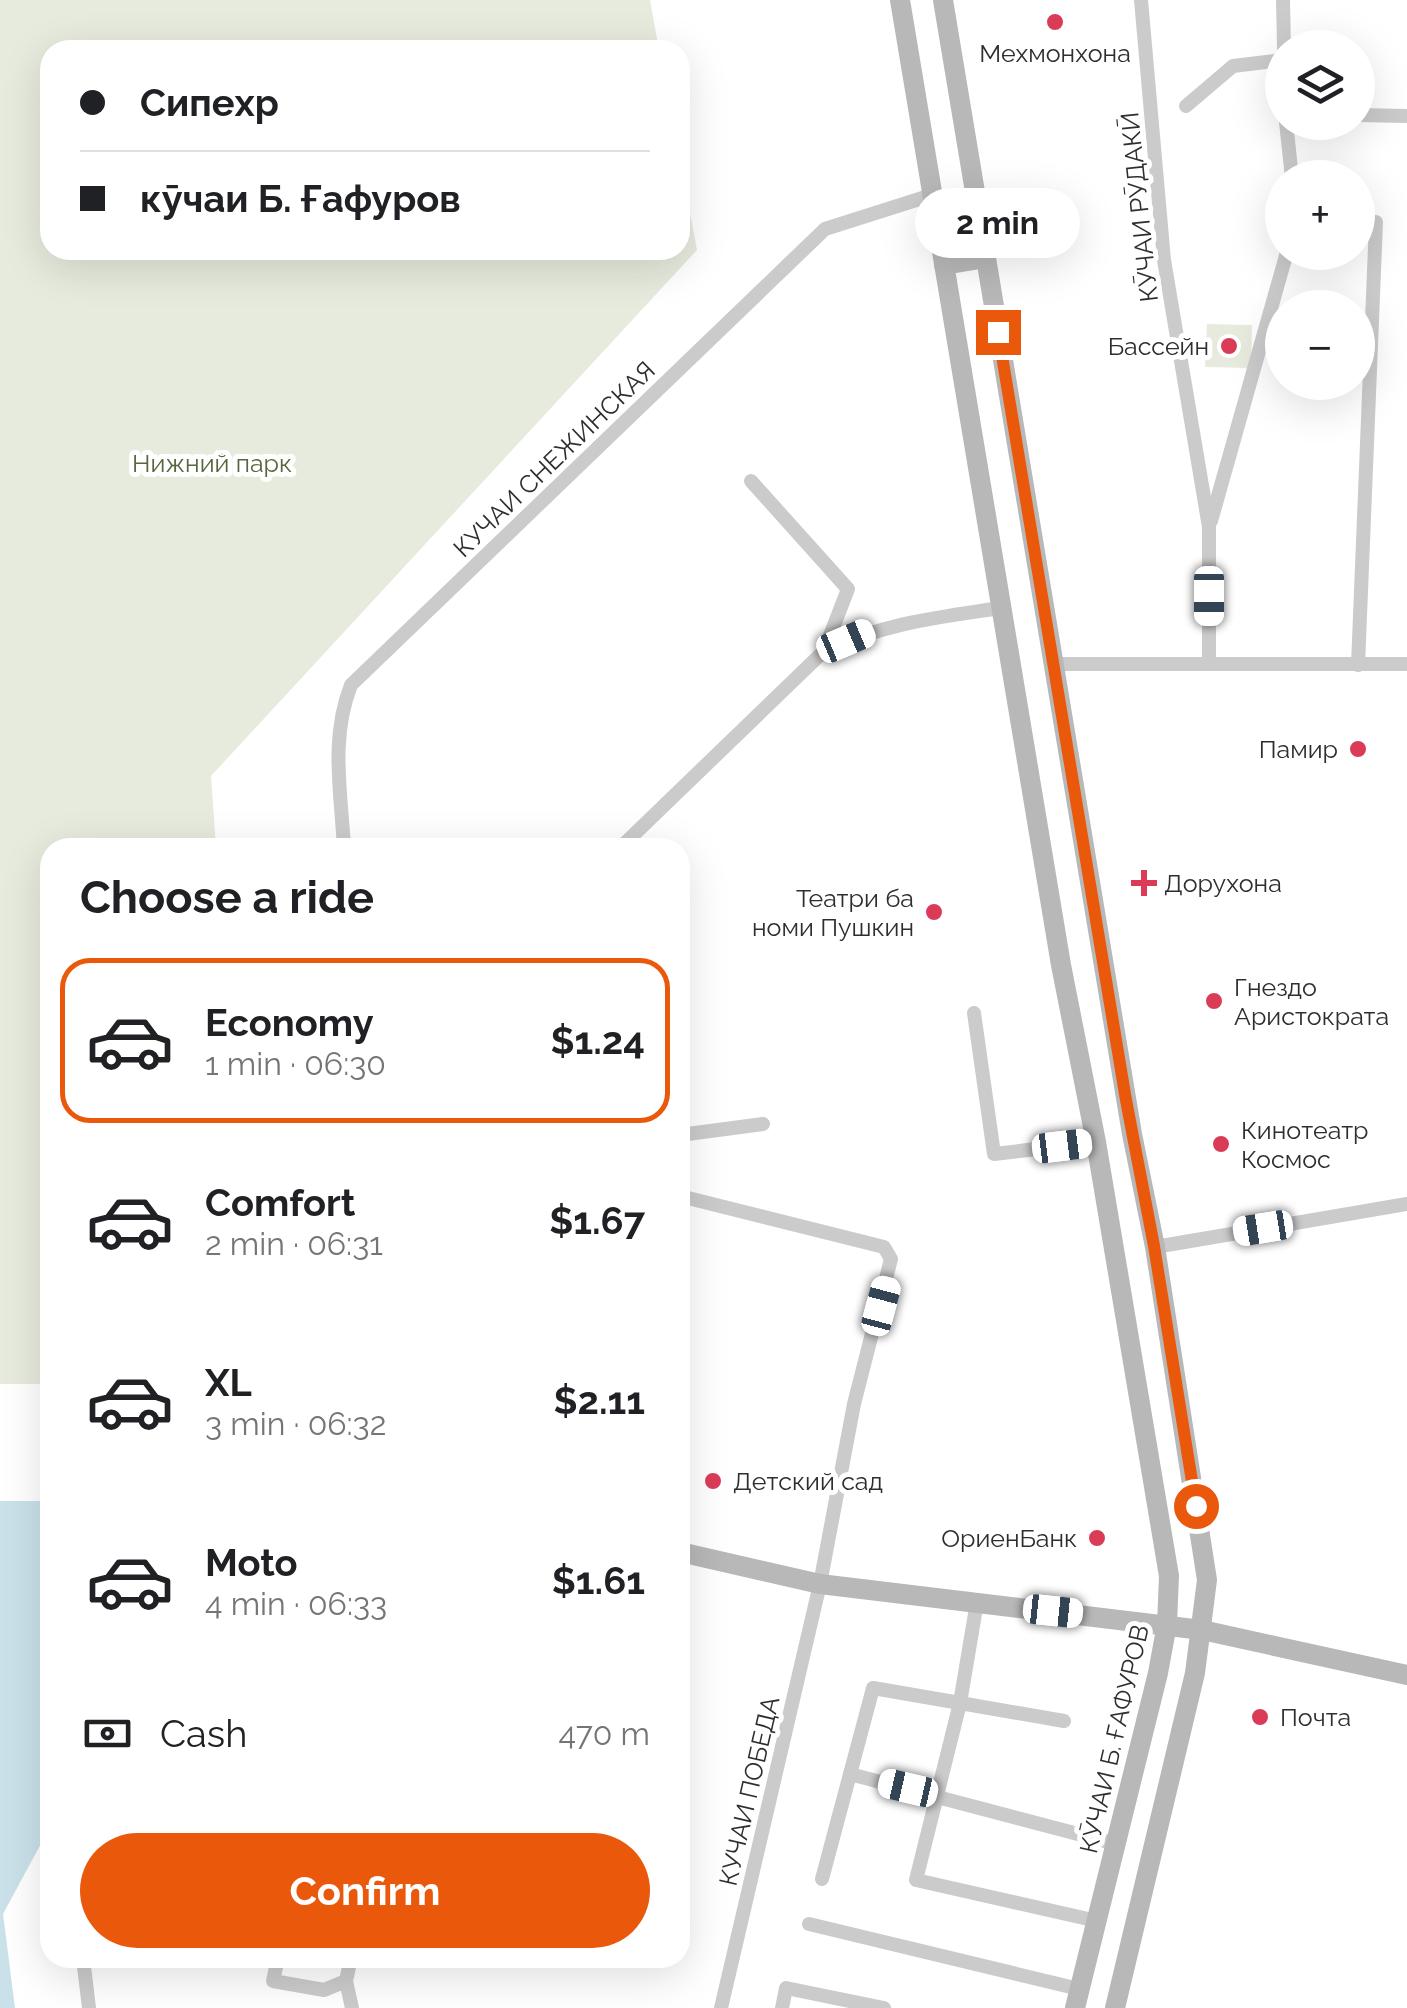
<!DOCTYPE html>
<meta charset="utf-8">
<style>
body{margin:0;font-family:Raleway,sans-serif;background:#f6f6f6;color:#202124;height:100vh;display:flex;flex-direction:column;font-size:38px;white-space:nowrap}
*{box-sizing:border-box;margin:0}
p{font-size:32px;color:#757577}
.icon{flex:none;width:55px;height:55px;fill:none;stroke:currentColor;stroke-width:2;stroke-linecap:round;stroke-linejoin:round}
.map{position:relative;flex:1;overflow:hidden}
.drawer{position:absolute;left:40px;top:838px;width:650px;height:1130px;display:flex;flex-direction:column;background:#fff;border-radius:30px;box-shadow:0 10px 40px #0002}
.drawer>*{flex:none}
.guide{position:absolute;left:40px;top:40px;width:650px;height:220px;border-radius:30px;box-shadow:0 10px 40px #0002;display:grid;align-content:center;height:220px;padding:0 40px;background:#fff}
.buttons{position:absolute;left:1265px;top:30px;display:grid;gap:20px}
.buttons a{display:grid;place-items:center;width:110px;height:110px;border-radius:50%;background:#fff;box-shadow:0 10px 40px #0002;font-size:50px}
.end{position:absolute;width:45px;height:45px;margin:-22px;border:12px solid #ea580c;background:#fff;box-shadow:0 0 0 5px #fff}
.from{border-radius:50%}
.bubble{position:absolute;height:70px;border-radius:35px;background:#fff;box-shadow:0 10px 40px #0002;font-size:32px;font-weight:700;line-height:70px;text-align:center}
.car{position:absolute;width:30px;height:60px;margin:-30px -15px;border-radius:12px;box-shadow:0 0 8px 2px #0007;background:linear-gradient(#fff 24%,#345 0 40%,#fff 0 76%,#345 0 86%,#fff 0)}
.guide b{display:flex;align-items:center;gap:35px;height:95px;font-size:38px}
.guide b+b{border-top:2px solid #e0e0e0}
.guide i{width:25px;height:25px;background:#202124}
ul{padding:0;list-style:none}
li{display:flex;align-items:center;gap:30px;height:165px;margin:0 20px 15px;padding:0 20px;border:5px solid transparent;border-radius:30px}
li div{flex:1}
li b{display:block;font-size:38px}
li em{font-style:normal;font-weight:700}
li.active{border-color:#ea580c}
li>.icon{width:90px;height:90px;stroke-width:1.5}
h2{padding:0 40px;font-size:45px;line-height:120px}
.pay{display:flex;align-items:center;gap:25px;height:110px;padding:0 40px;font-size:38px}
.pay p{margin-inline-start:auto}
.button{display:flex;gap:20px;margin-top:auto;padding:20px 40px}
.button a{flex:1;height:115px;border-radius:60px;background:#ea580c;color:#fff;font-size:40px;font-weight:700;line-height:115px;text-align:center}
.map>svg:first-child{display:block}
.green{fill:#e6ebdd}
.water{fill:#cae1e9}
.lines{fill:none;stroke-linecap:round;stroke-linejoin:round}
.street{stroke:#cbcbcb;stroke-width:14}
.secondary{stroke:#b8b8b8;stroke-width:20}
.route{stroke:#ea580c;stroke-width:12}
.poi-dot{fill:#da3c58;stroke:#fff;stroke-width:4}
.labels{text-anchor:middle;dominant-baseline:central;stroke-width:10;stroke-linejoin:round;paint-order:stroke}
.poi-label{font-size:25px;fill:#2e2e2e;stroke:#fff;text-anchor:start}
.street-label{font-size:25px;fill:#2e2e2e;stroke:#fff}
.park-label{font-size:25px;fill:#56673e;stroke:#fff}
</style>
<div class="map">
<svg width="1407" height="2008" viewBox="0 0 1407 2008">
<rect width="100%" height="100%" fill="#fff"/>
<g class="green">
<path d="M0 0H650L659 50H50V250H680V160L697 250 211 776 216 847 50 848V1384H0Z"/>
<path d="M1207 324 1252 325 1251 368 1205 367Z"/>
</g>
<path class="water" d="M0 1501H50V1827L3 1914 15 2008H0Z"/>
<g class="lines">
<g class="street">
<path d="M1141 0 1164 260 1209 527V664"/>
<path d="M1283 0 1284 48"/>
<path d="M1186 106 1233 66 1282 60"/>
<path d="M1358 115 1407 116"/>
<path d="M1286 122 1292 178"/>
<path d="M1358 221 1376 222 1358 665"/>
<path d="M751 481 848 589 824 651C886 623 934 618 1000 608"/>
<path d="M1211 521 1287 252"/>
<path d="M1053 664H1407"/>
<path d="M344 848C341 791 330 739 351 685L825 229 932 195"/>
<path d="M620 848 824 651"/>
<path d="M974 1013 994 1154 1096 1142"/>
<path d="M680 1135 763 1124"/>
<path d="M680 1196 884 1247 891 1259 854 1404 820 1584 721 2008"/>
<path d="M1155 1247 1407 1204"/>
<path d="M1064 1721 960 1703 916 1880 1097 1921"/>
<path d="M850 1774 1116 1844"/>
<path d="M822 1879 873 1688 960 1703 977 1602"/>
<path d="M809 1924 1079 1989"/>
<path d="M83 1958 89 2008"/>
<path d="M278 1958 273 1981 324 1990 346 1981"/>
<path d="M351 1958 346 1981 352 2008"/>
<path d="M782 2008 786 1988 884 2008"/>
</g>
<g class="secondary">
<path d="M900 0 1061 965 1096 1142 1169 1576 1167 1624 1158 1673 1075 2008"/>
<path d="M943 0 1132 1134 1155 1247 1207 1580 1195 1673 1115 2008"/>
<path d="M944 265 986 258"/>
<path d="M680 1552 820 1584 1202 1630 1407 1675"/>
</g>
</g>
<g class="lines">
<path class="route" d="M998 332 1126 1100 1154 1246 1196 1506"/>
</g>
<g class="poi-dot">
<circle cx="1055" cy="22" r="10"/>
<circle cx="1229" cy="346" r="10"/>
<circle cx="1358" cy="749" r="10"/>
<path d="M1139 868h10v10h10v10h-10v10h-10v-10h-10v-10h10z"/>
<circle cx="934" cy="912" r="10"/>
<circle cx="1214" cy="1001" r="10"/>
<circle cx="1221" cy="1144" r="10"/>
<circle cx="713" cy="1481" r="10"/>
<circle cx="1097" cy="1538" r="10"/>
<circle cx="1260" cy="1717" r="10"/>
</g>
<g class="labels">
<g class="poi-label">
<text x="1055" y="53" text-anchor="middle">Мехмонхона</text>
<text x="1209" y="346" text-anchor="end">Бассейн</text>
<text x="1338" y="749" text-anchor="end">Памир</text>
<text x="1164" y="883">Дорухона</text>
<text x="914" y="898" text-anchor="end">Театри ба<tspan x="914" dy="29">номи Пушкин</tspan></text>
<text x="1234" y="987">Гнездо<tspan x="1234" dy="29">Аристократа</tspan></text>
<text x="1241" y="1130">Кинотеатр<tspan x="1241" dy="29">Космос</tspan></text>
<text x="733" y="1481">Детский сад</text>
<text x="1077" y="1538" text-anchor="end">ОриенБанк</text>
<text x="1280" y="1717">Почта</text>
</g>
<g class="street-label">
<text transform="translate(1139 207) rotate(-96)">КӮЧАИ РӮДАКӢ</text>
<text transform="translate(554 459) rotate(-44)">КУЧАИ СНЕЖИНСКАЯ</text>
<text transform="translate(1114 1739) rotate(-77)">КӮЧАИ Б. ҒАФУРОВ</text>
<text transform="translate(749 1791) rotate(-77)">КУЧАИ ПОБЕДА</text>
</g>
<g class="park-label">
<text x="212" y="463">Нижний парк</text>
</g>
</g>
</svg>
<div class="buttons">
<a><svg class="icon" aria-label="layers" viewBox="0 0 24 24"><path d="M12 4l9 5-9 5-9-5zM3 14l9 5 9-5"/></svg></a>
<a>+</a>
<a>−</a>
</div>
<i class="end from" style="left:1196px;top:1506px"></i>
<i class="end" style="left:998px;top:332px"></i>
<div class="bubble" style="left:915px;top:188px;width:165px">2 min</div>
<i class="car" style="left:1209px;top:596px;rotate:180deg"></i>
<i class="car" style="left:846px;top:641px;rotate:67deg"></i>
<i class="car" style="left:1062px;top:1146px;rotate:83deg"></i>
<i class="car" style="left:1263px;top:1228px;rotate:261deg"></i>
<i class="car" style="left:881px;top:1306px;rotate:15deg"></i>
<i class="car" style="left:1053px;top:1611px;rotate:96deg"></i>
<i class="car" style="left:908px;top:1788px;rotate:283deg"></i>
<div class="guide">
<b><i class="from"></i>Сипехр</b>
<b><i></i>кӯчаи Б. Ғафуров</b>
</div>
<section class="drawer">
<h2>Choose a ride</h2>
<ul>
<li class="active"><svg class="icon" aria-label="car" viewBox="0 0 24 24"><path d="M5 17H2v-5l4-1 3-4h7l3 4 3 1v5h-3M9 17h6M6 11h13"/><circle cx="7" cy="17" r="2"/><circle cx="17" cy="17" r="2"/></svg><div><b>Economy</b><p>1 min · 06:30</p></div><em>$1.24</em></li>
<li><svg class="icon" aria-label="car" viewBox="0 0 24 24"><path d="M5 17H2v-5l4-1 3-4h7l3 4 3 1v5h-3M9 17h6M6 11h13"/><circle cx="7" cy="17" r="2"/><circle cx="17" cy="17" r="2"/></svg><div><b>Comfort</b><p>2 min · 06:31</p></div><em>$1.67</em></li>
<li><svg class="icon" aria-label="car" viewBox="0 0 24 24"><path d="M5 17H2v-5l4-1 3-4h7l3 4 3 1v5h-3M9 17h6M6 11h13"/><circle cx="7" cy="17" r="2"/><circle cx="17" cy="17" r="2"/></svg><div><b>XL</b><p>3 min · 06:32</p></div><em>$2.11</em></li>
<li><svg class="icon" aria-label="car" viewBox="0 0 24 24"><path d="M5 17H2v-5l4-1 3-4h7l3 4 3 1v5h-3M9 17h6M6 11h13"/><circle cx="7" cy="17" r="2"/><circle cx="17" cy="17" r="2"/></svg><div><b>Moto</b><p>4 min · 06:33</p></div><em>$1.61</em></li>
</ul>
<div class="pay"><svg class="icon" aria-label="cash" viewBox="0 0 24 24"><path d="M3 7h18v10H3z"/><circle cx="12" cy="12" r="2"/></svg>Cash<p>470 m</p></div>
<div class="button"><a>Confirm</a></div>
</section>
</div>
